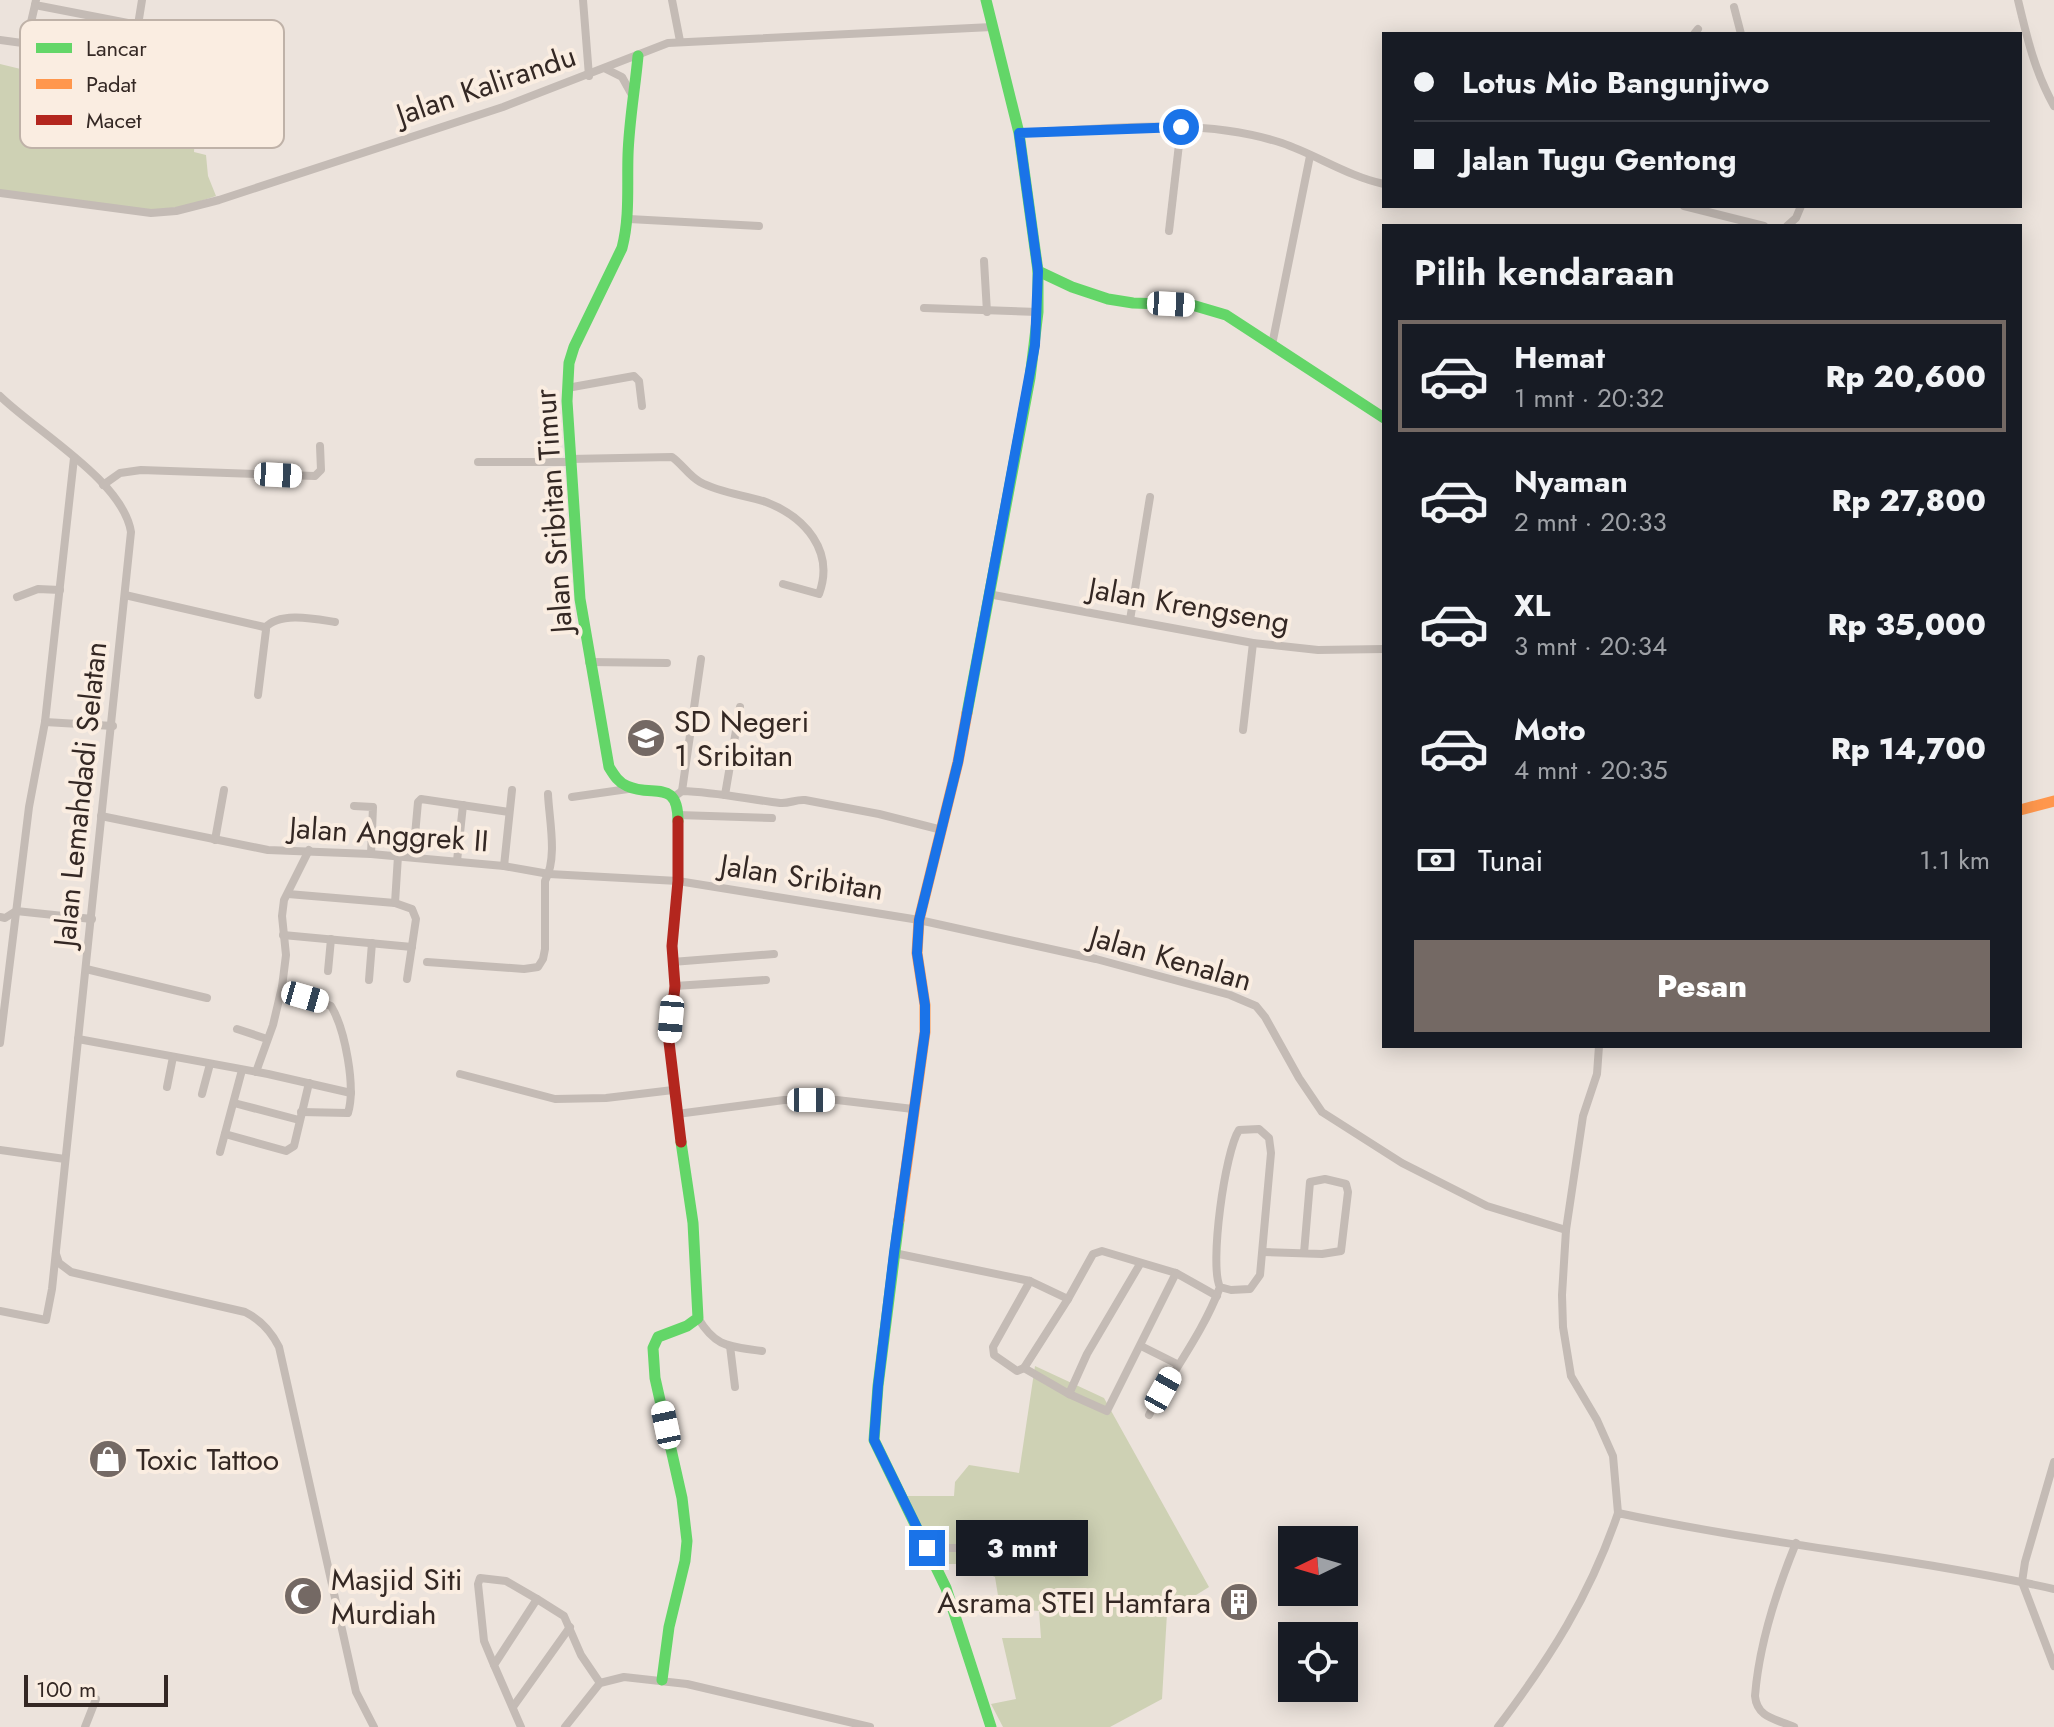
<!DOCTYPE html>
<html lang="id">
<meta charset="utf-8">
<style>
body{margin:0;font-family:Jost,sans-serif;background:#242831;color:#f1f3f6;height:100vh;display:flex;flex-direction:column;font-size:30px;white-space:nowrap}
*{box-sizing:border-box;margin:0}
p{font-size:26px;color:#9ea1a6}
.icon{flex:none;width:44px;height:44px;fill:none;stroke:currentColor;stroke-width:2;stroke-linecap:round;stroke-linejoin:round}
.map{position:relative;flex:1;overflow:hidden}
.side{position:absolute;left:1382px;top:224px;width:640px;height:824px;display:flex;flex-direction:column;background:#171b24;border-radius:0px;box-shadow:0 4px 20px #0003}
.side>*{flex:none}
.banner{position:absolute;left:1382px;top:32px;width:640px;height:176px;border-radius:0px;box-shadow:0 4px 20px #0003;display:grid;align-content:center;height:176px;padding:0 32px;background:#171b24}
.needle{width:52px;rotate:265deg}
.tools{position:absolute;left:1278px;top:1526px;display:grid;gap:16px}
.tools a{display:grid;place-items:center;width:80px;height:80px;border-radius:0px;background:#171b24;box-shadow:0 4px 20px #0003;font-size:40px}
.scale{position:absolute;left:24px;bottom:20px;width:144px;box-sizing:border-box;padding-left:8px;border:4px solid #342824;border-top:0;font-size:22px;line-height:28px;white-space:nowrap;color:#342824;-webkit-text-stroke:6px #faede1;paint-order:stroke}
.end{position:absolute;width:36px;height:36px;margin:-18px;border:10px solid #1a73e8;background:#fff;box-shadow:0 0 0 4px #fff}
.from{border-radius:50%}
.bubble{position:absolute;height:56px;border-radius:0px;background:#171b24;box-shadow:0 4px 20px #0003;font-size:26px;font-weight:800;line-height:56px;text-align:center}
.car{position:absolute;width:24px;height:48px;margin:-24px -12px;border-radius:10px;box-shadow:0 0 6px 2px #0007;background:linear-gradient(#fff 24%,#345 0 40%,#fff 0 76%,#345 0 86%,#fff 0)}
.banner b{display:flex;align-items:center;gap:28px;height:76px;font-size:30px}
.banner b+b{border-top:2px solid #363941}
.banner i{width:20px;height:20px;background:#f1f3f6}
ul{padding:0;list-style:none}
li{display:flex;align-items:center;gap:24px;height:112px;margin:0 16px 12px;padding:0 16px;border:4px solid transparent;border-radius:0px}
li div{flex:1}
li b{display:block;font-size:30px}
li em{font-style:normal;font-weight:800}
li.current{border-color:#746964}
li>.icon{width:72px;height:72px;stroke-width:1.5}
h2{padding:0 32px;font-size:36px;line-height:96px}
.pay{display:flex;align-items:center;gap:20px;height:88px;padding:0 32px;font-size:30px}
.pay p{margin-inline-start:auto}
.button{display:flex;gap:16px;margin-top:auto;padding:16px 32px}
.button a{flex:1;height:92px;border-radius:0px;background:#746964;color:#fff;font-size:32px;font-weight:800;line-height:92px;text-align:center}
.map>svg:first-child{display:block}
.green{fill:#ced1b4}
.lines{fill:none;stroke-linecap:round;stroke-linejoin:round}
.street{stroke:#c4bbb5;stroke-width:8}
.fast{stroke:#63d668;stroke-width:11}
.slow{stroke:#ff974d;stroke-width:11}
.jam{stroke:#b3261e;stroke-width:11}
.route{stroke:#1a73e8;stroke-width:10}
.labels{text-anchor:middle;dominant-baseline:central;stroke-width:8;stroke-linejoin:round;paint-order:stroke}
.street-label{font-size:30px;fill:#342824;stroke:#faede1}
.poi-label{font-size:30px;fill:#342824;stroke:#faede1;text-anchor:start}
.key{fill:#faede1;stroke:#bfb2a8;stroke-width:2}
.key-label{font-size:22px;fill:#342824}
</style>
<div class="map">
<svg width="2054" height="1727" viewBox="0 0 2054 1727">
<rect width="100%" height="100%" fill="#ece3dc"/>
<g class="green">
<path d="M150 55 185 68 182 96 197 101 194 152 206 155 208 176 216 196 182 207 139 211 0 193V64L29 71 24 111 66 116 70 98 123 109Z"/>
<path d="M1035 1366 1104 1398 1209 1587 1167 1613 1162 1699 1110 1727H1003L991 1704 1016 1699 1002 1638H1041L1039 1611 1000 1608 995 1577 966 1564H937L905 1496H954L955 1482 969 1465 1019 1473Z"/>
</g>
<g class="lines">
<g class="street">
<path d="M36 0 35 5 138 25 142 0"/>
<path d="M583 0 589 76"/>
<path d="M672 0 680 41"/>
<path d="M2018 0C2027 38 2035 72 2054 106"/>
<path d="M1734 7 1741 34"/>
<path d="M1694 34 1698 29"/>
<path d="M0 40 133 58"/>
<path d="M26 44 35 5"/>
<path d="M81 51 73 93 74 96 112 104 121 102 128 89 138 25"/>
<path d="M606 69 622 77 632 95"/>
<path d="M1019 133C1106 129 1198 116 1282 143 1317 155 1347 176 1384 184"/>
<path d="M0 193 151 213 176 211 219 200 503 107 668 43 992 27"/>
<path d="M1684 206 1764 226"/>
<path d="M629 219 759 226"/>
<path d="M1787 226 1796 218 1801 206"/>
<path d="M1169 231 1181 127"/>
<path d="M984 261 987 312"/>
<path d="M924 308 1038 312"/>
<path d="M1272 345 1310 156"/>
<path d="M567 388 634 376 639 381 642 406"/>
<path d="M0 396C37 432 123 481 131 532L52 1289 46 1320 0 1311"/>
<path d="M569 459 672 457C682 464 689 476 700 482 720 493 745 495 766 502 805 517 835 551 819 594L783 584"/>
<path d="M478 462H569"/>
<path d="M103 485 120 473 141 470 315 476 321 470 320 446"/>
<path d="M988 594 1253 643 1318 650 1384 649"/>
<path d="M125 595 264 627 266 630 258 695"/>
<path d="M17 597 38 589 60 590"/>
<path d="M1130 620 1150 497"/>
<path d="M265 628C279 611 316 619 335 622"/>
<path d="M589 662 667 663"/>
<path d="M45 722 113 726"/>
<path d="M1243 730 1253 643"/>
<path d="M682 791 701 659"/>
<path d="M725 795 740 707"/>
<path d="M572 797 628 789"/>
<path d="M674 797 682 791C715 792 747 799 780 803 789 804 796 799 805 800L879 814 942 830"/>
<path d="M354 806 373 807 371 854"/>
<path d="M678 815 772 818"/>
<path d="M101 816 268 850 371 854 504 866 549 874 678 881 919 920 1096 959 1230 995 1256 1006 1265 1017 1299 1078 1322 1112 1402 1163 1487 1206 1566 1230"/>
<path d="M215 840 224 790"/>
<path d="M413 857 418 802 421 799 509 812"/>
<path d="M457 861 463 805"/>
<path d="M504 866 512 790"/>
<path d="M288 894 395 903 412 909 416 919 407 979"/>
<path d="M395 903 398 856"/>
<path d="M0 917 5 918 16 911 92 919"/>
<path d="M283 935 412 947"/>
<path d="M427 962 524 969 538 967 543 959 545 949V881C558 858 549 819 548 794"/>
<path d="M672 962 774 954"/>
<path d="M86 969 207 998"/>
<path d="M328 971 331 939"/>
<path d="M369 980 372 943"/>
<path d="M675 986 766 980"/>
<path d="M282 987 331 1006C345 1029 356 1087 348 1113L301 1112"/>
<path d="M237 1029 267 1039"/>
<path d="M78 1039 268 1074 351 1093"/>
<path d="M0 1043 29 807 45 722 74 458"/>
<path d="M1599 1046 1597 1074 1583 1116 1566 1230 1562 1295 1563 1327 1571 1376 1597 1420 1613 1456 1618 1513"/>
<path d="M256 1072 273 1025 282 987 286 955 282 916 284 900 309 850"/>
<path d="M460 1074 555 1099 606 1098 673 1090"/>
<path d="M167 1087 173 1057"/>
<path d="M202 1094 210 1064"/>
<path d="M234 1103 299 1120"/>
<path d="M677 1114 784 1100H837L913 1109"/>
<path d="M225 1134 286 1151 294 1146 309 1083"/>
<path d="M0 1150 65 1159"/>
<path d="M220 1152 242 1070"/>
<path d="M1263 1252 1322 1254 1341 1251 1348 1192 1346 1184 1325 1179 1310 1182 1304 1253"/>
<path d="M894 1253 1030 1281 1068 1299 1093 1254 1102 1251 1176 1273 1217 1296"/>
<path d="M56 1254 59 1263 71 1272 245 1312C261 1320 271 1331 279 1347L356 1692 374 1727"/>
<path d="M1030 1281 993 1347 994 1355 1017 1371 1024 1368 1069 1394 1107 1411 1176 1273"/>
<path d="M698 1318C716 1348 729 1346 762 1351"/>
<path d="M730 1346 735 1387"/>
<path d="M1141 1346 1177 1364"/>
<path d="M1024 1368 1068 1299"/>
<path d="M1069 1394 1087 1354 1140 1264"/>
<path d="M1149 1415C1172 1372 1203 1333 1220 1287 1209 1266 1225 1151 1239 1130L1259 1129 1269 1138 1271 1153 1260 1275 1250 1289 1231 1290 1220 1287"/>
<path d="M2054 1462 2025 1562 2022 1582 2054 1666"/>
<path d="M927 1548H1008"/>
<path d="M494 1665 484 1641 478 1584 480 1578 506 1581 537 1599"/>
<path d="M513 1707 570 1627"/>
<path d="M85 1727 96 1699"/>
<path d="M521 1727 494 1665 537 1599 564 1616 581 1655 600 1683"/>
<path d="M565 1727 600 1683 624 1677 687 1684 870 1727"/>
<path d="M1498 1727C1550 1658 1590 1596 1618 1513 1762 1544 1910 1557 2054 1589"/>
<path d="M1794 1727C1776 1719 1757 1718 1755 1696 1759 1644 1776 1592 1796 1543"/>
</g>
<g class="fast">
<path d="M638 56C635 89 629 122 628 155 627 187 630 217 622 248L574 347 569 363 567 401 580 599 609 767C614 775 618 782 627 786 653 798 678 778 678 821"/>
<path d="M1038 271 1072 287 1108 299 1133 303 1192 305 1226 315 1384 418"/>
<path d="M967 713 1030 378 1038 312V271L1019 133 986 0"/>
<path d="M899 1220 878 1386 874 1440 946 1588 991 1727"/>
<path d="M662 1680 669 1627 685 1561 687 1541 682 1498 655 1378 653 1348 658 1337 687 1326 698 1318 693 1223 681 1142"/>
</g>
<g class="slow">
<path d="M2020 810 2054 801"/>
<path d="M899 1220 925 1032V1005L917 953 919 920 958 762 967 713"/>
</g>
<path class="jam" d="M678 821V881L672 946 675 986 669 1042 681 1142"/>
</g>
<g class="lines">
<path class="route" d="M927 1548 874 1440 878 1386 894 1253 925 1032V1005L917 953 919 920 958 762 1035 345 1038 271 1019 133 1181 127"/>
</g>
<defs>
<g id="school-disc" transform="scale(2)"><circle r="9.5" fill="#746964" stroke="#faede1"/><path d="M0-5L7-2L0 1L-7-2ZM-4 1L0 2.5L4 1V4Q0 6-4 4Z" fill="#fff"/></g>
<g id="shop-disc" transform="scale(2)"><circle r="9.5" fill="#746964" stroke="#faede1"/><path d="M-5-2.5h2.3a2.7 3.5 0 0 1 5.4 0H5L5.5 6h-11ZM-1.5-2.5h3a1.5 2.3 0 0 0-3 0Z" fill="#fff"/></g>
<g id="mosque-disc" transform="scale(2)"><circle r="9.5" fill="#746964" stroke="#faede1"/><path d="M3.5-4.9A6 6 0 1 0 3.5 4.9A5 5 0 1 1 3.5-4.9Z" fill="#fff"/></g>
<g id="building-disc" transform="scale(2)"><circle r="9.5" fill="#746964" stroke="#faede1"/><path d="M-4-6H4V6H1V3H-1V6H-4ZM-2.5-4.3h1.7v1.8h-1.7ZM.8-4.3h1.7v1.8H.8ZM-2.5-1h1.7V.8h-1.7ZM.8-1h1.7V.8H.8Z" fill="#fff"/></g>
</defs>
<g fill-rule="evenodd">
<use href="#school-disc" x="646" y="738"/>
<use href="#shop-disc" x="108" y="1459"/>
<use href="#mosque-disc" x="303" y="1596"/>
<use href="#building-disc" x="1239" y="1602"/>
</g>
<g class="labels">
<g class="street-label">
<text transform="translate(486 85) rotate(-19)">Jalan Kalirandu</text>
<text transform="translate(553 511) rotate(-94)">Jalan Sribitan Timur</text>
<text transform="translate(1189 605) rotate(10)">Jalan Krengseng</text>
<text transform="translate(80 794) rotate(-84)">Jalan Lemahdadi Selatan</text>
<text transform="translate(389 834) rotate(4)">Jalan Anggrek II</text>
<text transform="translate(802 877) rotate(9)">Jalan Sribitan</text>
<text transform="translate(1171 958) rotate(16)">Jalan Kenalan</text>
</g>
<g class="poi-label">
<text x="674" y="721">SD Negeri<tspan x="674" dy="34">1 Sribitan</tspan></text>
<text x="136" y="1459">Toxic Tattoo</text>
<text x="331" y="1579">Masjid Siti<tspan x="331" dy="34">Murdiah</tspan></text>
<text x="1211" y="1602" text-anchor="end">Asrama STEI Hamfara</text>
</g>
</g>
<rect x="20" y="20" width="264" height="128" rx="12" class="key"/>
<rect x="36" y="43" width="36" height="10" fill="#63d668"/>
<rect x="36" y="79" width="36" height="10" fill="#ff974d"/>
<rect x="36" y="115" width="36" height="10" fill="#b3261e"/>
<g class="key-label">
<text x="86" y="56">Lancar</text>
<text x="86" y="92">Padat</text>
<text x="86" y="128">Macet</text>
</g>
</svg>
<div class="tools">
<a><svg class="needle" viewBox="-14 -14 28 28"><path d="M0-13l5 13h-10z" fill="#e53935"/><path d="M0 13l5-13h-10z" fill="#9ea1a6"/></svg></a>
<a><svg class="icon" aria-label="locate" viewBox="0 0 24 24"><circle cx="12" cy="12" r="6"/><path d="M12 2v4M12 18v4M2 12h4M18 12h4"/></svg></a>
</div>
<div class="scale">100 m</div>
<i class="end from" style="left:1181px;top:127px"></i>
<i class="end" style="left:927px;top:1548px"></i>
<div class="bubble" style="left:956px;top:1520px;width:132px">3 mnt</div>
<i class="car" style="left:1171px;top:304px;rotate:93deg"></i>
<i class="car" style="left:278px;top:475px;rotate:93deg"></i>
<i class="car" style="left:305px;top:997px;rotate:106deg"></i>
<i class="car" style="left:671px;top:1019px;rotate:185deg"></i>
<i class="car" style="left:811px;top:1100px;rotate:90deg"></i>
<i class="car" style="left:1163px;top:1390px;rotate:29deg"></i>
<i class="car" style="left:666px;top:1425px;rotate:348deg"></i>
<div class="banner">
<b><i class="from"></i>Lotus Mio Bangunjiwo</b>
<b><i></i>Jalan Tugu Gentong</b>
</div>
<section class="side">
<h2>Pilih kendaraan</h2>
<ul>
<li class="current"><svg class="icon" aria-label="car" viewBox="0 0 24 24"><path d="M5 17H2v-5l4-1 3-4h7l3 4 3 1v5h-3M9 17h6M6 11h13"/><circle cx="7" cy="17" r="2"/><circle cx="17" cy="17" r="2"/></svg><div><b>Hemat</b><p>1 mnt · 20:32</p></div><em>Rp 20,600</em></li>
<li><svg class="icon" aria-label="car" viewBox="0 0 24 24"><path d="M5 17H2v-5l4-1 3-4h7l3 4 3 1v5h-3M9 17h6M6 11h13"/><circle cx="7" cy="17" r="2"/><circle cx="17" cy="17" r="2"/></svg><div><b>Nyaman</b><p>2 mnt · 20:33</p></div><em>Rp 27,800</em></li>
<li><svg class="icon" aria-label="car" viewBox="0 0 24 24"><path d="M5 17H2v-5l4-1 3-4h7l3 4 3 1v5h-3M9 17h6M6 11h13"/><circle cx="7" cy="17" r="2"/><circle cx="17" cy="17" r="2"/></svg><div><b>XL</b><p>3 mnt · 20:34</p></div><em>Rp 35,000</em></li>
<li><svg class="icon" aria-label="car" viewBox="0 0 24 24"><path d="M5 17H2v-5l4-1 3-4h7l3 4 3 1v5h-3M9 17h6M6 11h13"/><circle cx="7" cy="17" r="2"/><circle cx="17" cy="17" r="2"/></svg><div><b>Moto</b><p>4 mnt · 20:35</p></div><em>Rp 14,700</em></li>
</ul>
<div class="pay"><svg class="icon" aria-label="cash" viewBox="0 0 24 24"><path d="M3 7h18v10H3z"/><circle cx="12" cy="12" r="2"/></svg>Tunai<p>1.1 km</p></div>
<div class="button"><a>Pesan</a></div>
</section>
</div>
